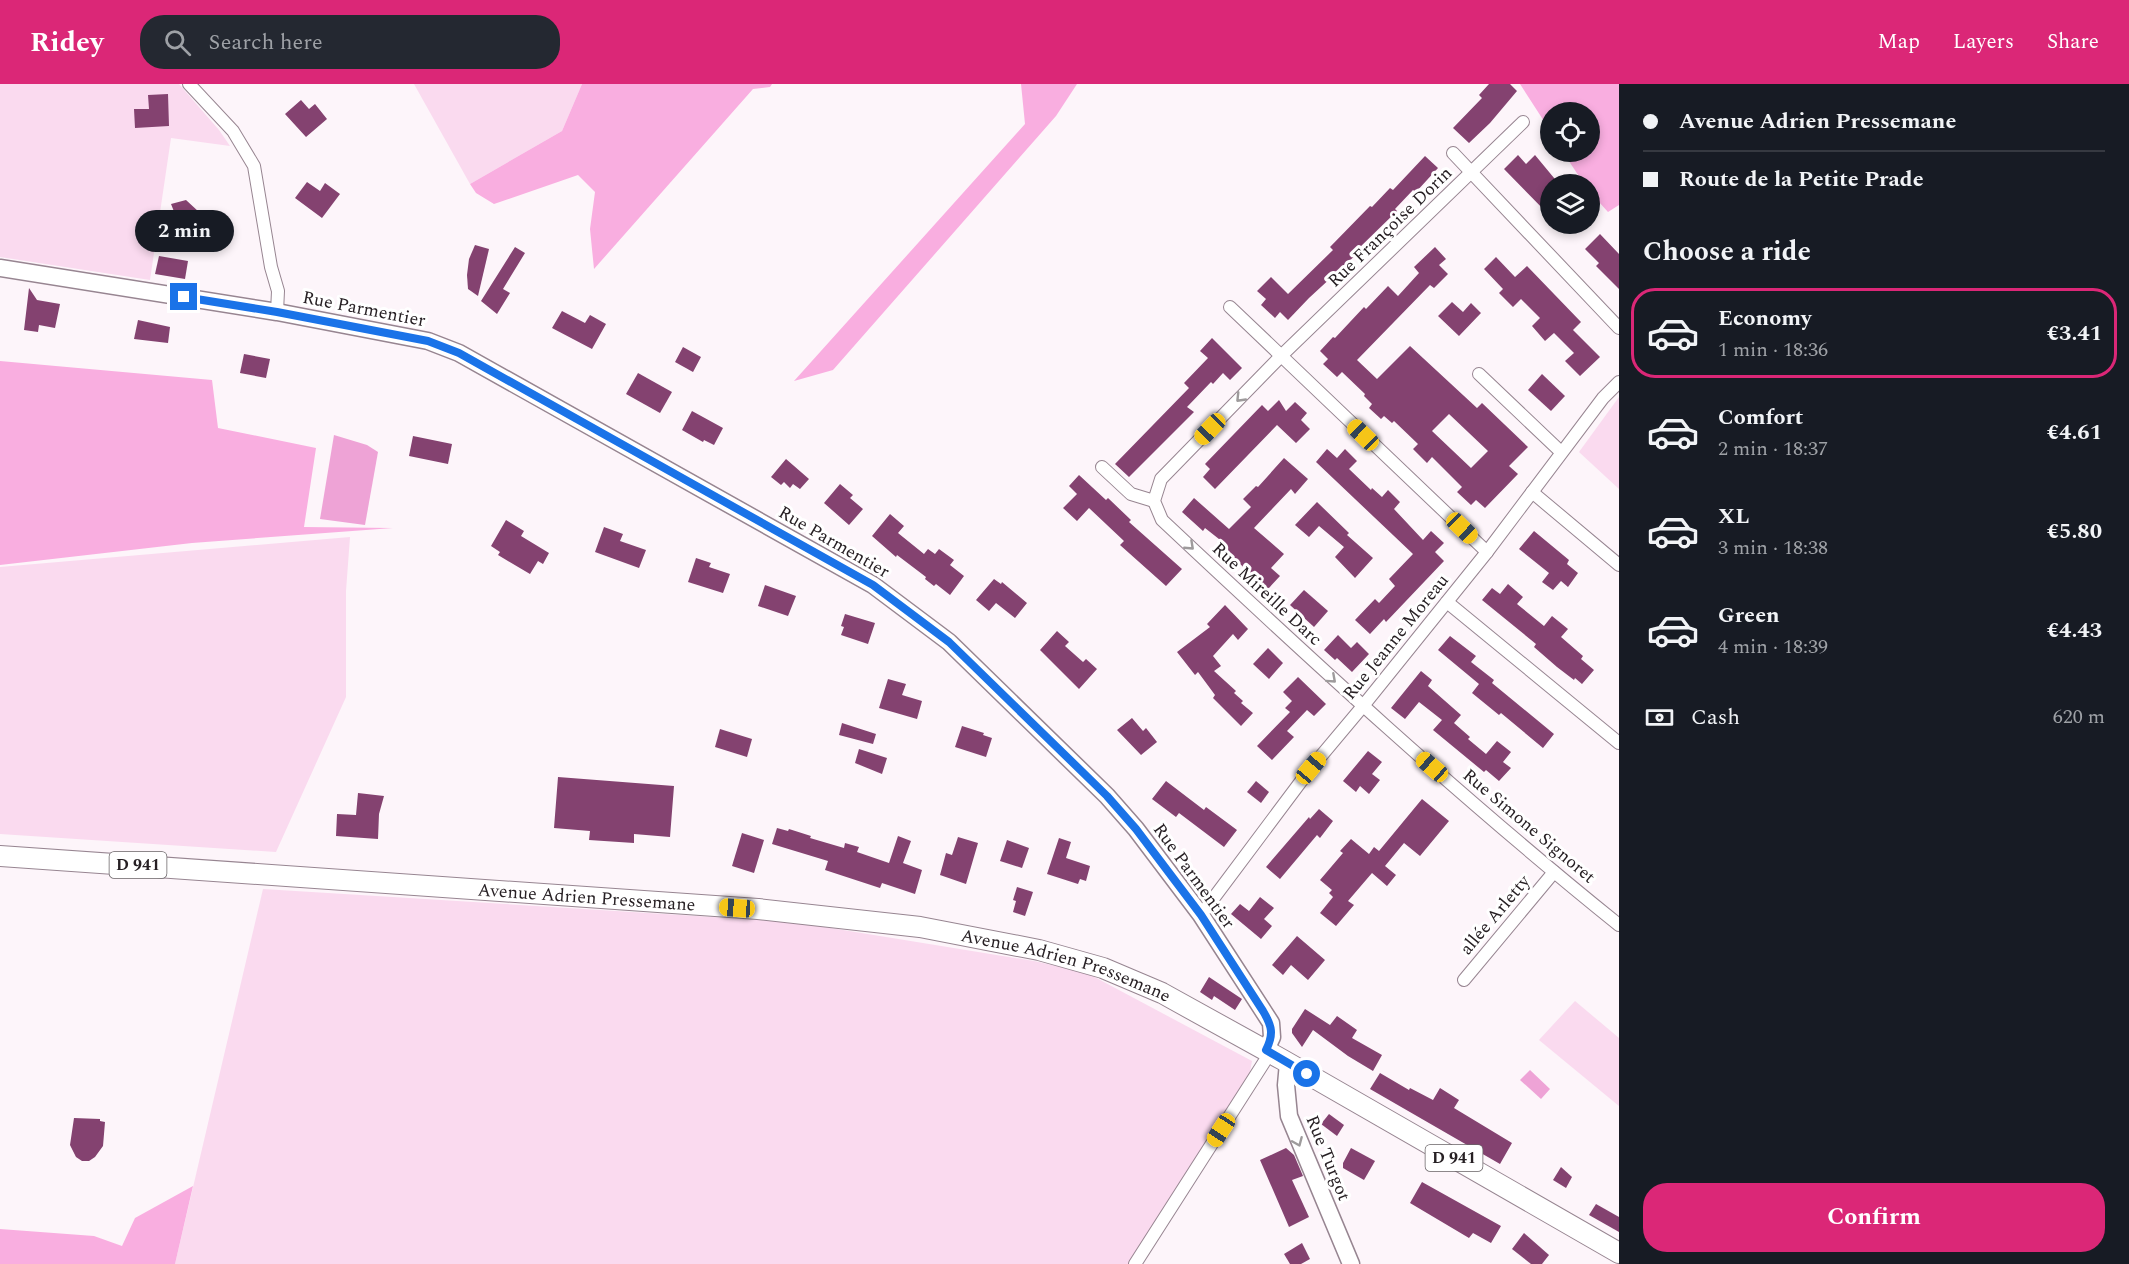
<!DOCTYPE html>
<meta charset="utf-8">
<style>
body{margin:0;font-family:Spectral,serif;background:#242831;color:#f1f3f6;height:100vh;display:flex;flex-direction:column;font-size:22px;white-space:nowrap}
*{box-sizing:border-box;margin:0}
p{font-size:20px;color:#9ea1a6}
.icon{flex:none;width:33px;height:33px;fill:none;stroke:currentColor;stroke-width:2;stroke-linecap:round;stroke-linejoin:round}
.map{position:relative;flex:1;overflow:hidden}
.side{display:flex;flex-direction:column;background:#171b24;width:510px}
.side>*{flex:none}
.guide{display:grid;align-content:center;height:132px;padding:0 24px;background:#171b24}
.controls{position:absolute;left:1540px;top:18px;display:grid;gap:12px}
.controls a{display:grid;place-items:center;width:60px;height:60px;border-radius:50%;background:#171b24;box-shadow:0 3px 9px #0003;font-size:30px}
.end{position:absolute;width:27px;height:27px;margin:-14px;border:8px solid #1a73e8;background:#fff;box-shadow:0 0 0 3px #fff}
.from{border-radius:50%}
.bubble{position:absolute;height:42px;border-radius:21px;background:#171b24;box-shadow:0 3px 9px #0003;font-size:20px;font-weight:700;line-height:42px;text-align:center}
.car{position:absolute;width:18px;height:36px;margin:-18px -9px;border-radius:8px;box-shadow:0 0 4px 2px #0007;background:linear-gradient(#f5c518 24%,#345 0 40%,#f5c518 0 76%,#345 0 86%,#f5c518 0)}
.guide b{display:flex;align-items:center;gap:21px;height:57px;font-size:22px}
.guide b+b{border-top:2px solid #363941}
.guide i{width:15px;height:15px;background:#f1f3f6}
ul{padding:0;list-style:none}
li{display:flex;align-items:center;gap:18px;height:90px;margin:0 12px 9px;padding:0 12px;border:3px solid transparent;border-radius:24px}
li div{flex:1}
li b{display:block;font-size:22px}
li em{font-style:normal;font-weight:700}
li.selected{border-color:#db2777}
li>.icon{width:54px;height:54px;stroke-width:1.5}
h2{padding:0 24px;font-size:27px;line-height:72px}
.pay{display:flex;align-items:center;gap:15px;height:66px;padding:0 24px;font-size:22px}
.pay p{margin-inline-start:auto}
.primary-button{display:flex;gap:12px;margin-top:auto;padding:12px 24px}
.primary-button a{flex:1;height:69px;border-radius:24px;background:#db2777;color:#fff;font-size:24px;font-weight:700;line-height:69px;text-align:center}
header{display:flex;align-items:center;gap:36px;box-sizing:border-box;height:84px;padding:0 30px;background:#db2777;color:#fff}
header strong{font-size:28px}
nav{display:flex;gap:33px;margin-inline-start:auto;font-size:21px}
.search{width:420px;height:54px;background:#242831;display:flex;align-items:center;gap:15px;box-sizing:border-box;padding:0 21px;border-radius:24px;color:#9ea1a6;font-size:22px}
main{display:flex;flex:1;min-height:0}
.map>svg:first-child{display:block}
.green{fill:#fadaef}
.forest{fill:#f9aee0}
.water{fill:#eea3d6}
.building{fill:#844270;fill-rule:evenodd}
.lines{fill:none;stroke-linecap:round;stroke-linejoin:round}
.street-casing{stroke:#978591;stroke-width:14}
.secondary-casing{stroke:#978591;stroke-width:19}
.primary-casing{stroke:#978591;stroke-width:22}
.street{stroke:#fff;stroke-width:12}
.secondary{stroke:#fff;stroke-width:16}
.primary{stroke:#fff;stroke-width:20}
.oneway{stroke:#9e9b9c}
.route{stroke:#1a73e8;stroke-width:8}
.labels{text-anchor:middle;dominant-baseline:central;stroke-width:6;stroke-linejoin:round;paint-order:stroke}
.shield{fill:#fff;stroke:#686366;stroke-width:1.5}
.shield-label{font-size:16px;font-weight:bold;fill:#272024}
.street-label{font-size:18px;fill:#272024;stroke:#fff}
</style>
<header>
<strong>Ridey</strong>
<div class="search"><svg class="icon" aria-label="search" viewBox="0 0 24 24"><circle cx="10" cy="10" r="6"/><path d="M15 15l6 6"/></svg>Search here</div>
<nav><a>Map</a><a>Layers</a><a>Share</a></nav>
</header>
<main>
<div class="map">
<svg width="1619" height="1180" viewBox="0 0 1619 1180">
<rect width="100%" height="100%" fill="#fdf5fa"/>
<g class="green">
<path d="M0 0H179L219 46 230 62 171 54 150 196 0 173Z"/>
<path d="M414 0H582L562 47 470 100Z"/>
<path d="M1619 313V405L1579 368Z"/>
<path d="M350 453 346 507V613L276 768 0 750V483Z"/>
<path d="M263 805 794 838 1034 877 1087 889 1252 977 1250 988 1129 1180H175Z"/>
<path d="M1575 917 1619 954V1022L1539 956Z"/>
</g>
<g class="forest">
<path d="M582 0H772L770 3 753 5 594 185 590 145 595 108 578 91 494 120 476 109 470 100 562 47Z"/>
<path d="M1021 0H1077L1056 32 833 286 794 297 1025 40Z"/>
<path d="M1520 0H1619V121L1608 128 1590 108V100H1584L1563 68H1590V28H1551V48Z"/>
<path d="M0 277 212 296 218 344 316 364 304 443 393 444 192 459 0 481Z"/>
<path d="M193 1102 175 1180H0V1145L94 1152 122 1162 135 1134Z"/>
</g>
<g class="water">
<path d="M334 351 367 361 378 368 365 441 320 435Z"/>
<path d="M1530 986 1550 1005 1541 1015 1520 996Z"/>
</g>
<g class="building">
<path d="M1489 0H1510L1517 7 1490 39 1469 59 1453 44 1482 14 1479 11Z"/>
<path d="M168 10 169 42 135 44 134 25H149L148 11Z"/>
<path d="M301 16 309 25 315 20 327 35 306 53 285 30Z"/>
<path d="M1518 71 1526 80 1535 71 1559 100H1551V133L1504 85Z"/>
<path d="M1425 72 1438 84 1416 108 1413 106 1395 125 1397 127 1356 167 1359 168 1309 214 1288 236 1280 228 1275 234 1261 221 1266 215 1257 207 1271 193 1288 210 1333 166 1330 163 1370 122 1372 123 1390 104 1393 106Z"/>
<path d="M307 98 320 107 325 99 340 110 322 134 295 114Z"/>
<path d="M186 116 199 128 225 135 220 154 182 145 186 141 175 130 171 120Z"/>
<path d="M1600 150 1619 170V205L1596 182 1599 179 1585 165Z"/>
<path d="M475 161 489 165 478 212 468 205 467 191 469 175Z"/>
<path d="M515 163 525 169 503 205 510 209 497 230 481 217Z"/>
<path d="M1435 163 1446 175 1439 181 1448 190 1434 204 1430 201 1357 276 1377 295 1410 262 1477 324 1482 319 1528 363 1509 382 1518 390 1485 424 1476 416 1471 421 1457 408 1462 403 1432 373 1427 379 1413 365 1418 360 1394 337 1392 339 1384 332 1381 335 1369 324 1372 320 1364 312 1365 310 1342 288 1337 293 1323 280 1328 275 1320 267 1333 253 1335 254 1364 223 1366 225 1388 202 1398 212 1419 189 1414 183ZM1449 330 1488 367 1471 384 1432 347Z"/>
<path d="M159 172 188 177 185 195 155 190Z"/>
<path d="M1496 173 1515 193 1527 182 1581 238 1573 246 1600 273 1580 292 1565 277 1574 269 1554 249 1545 257 1532 242 1540 234 1521 215 1513 223 1499 209 1503 205 1484 185Z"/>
<path d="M29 204 37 216 60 220 55 244 39 241 38 248 24 246Z"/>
<path d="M1452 218 1463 228 1471 219 1481 229 1459 252 1438 232Z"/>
<path d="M562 227 585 239 590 231 606 240 592 265 552 244Z"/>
<path d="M138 236 170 243 168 259 134 255Z"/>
<path d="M1212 254 1242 284 1230 296 1223 289 1213 300 1211 298 1187 323 1194 328 1129 393 1115 380 1189 304 1184 299 1208 274 1200 267Z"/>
<path d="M683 263 701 273 693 288 675 278Z"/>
<path d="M244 270 270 275 266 294 240 289Z"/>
<path d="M638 289 672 308 660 329 626 310Z"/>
<path d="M1542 290 1565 312 1551 327 1528 306Z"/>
<path d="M1279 316 1286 327 1295 318 1307 329 1301 336 1310 345 1296 359 1277 341 1215 405 1203 393 1210 385 1205 380 1262 321 1268 327Z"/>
<path d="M692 327 723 344 714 361 704 356 703 358 682 346Z"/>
<path d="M413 352 452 360 448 380 409 372Z"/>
<path d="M1327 365 1337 374 1345 365 1357 377 1349 385 1371 406 1372 404 1382 413 1388 406 1400 418 1394 425 1423 456 1431 447 1444 459 1435 468 1444 477 1386 538 1384 535 1370 550 1355 536 1375 515 1379 519 1395 502 1389 495 1413 470 1316 378Z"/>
<path d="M1284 374 1308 395 1295 410 1291 405 1254 444 1284 470 1271 484 1280 492 1268 505 1221 463 1224 459 1205 444 1203 447 1182 428 1194 414 1229 445 1251 423 1243 415 1256 402 1258 403Z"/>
<path d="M786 375 809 395 800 405 793 400 790 404 784 398 781 401 771 393Z"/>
<path d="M1079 391 1106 416 1108 414 1131 436 1129 438 1182 485 1166 502 1120 461 1124 457 1089 424 1077 437 1063 424 1077 410 1069 402Z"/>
<path d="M840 400 853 411 850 414 863 425 849 441 824 419Z"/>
<path d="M1317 418 1349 449 1347 451 1373 474 1355 494 1335 473 1344 463 1319 442 1309 453 1295 441Z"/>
<path d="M890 430 904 442 898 449 924 470 928 465 935 470 939 465 954 476 950 481 964 492 950 511 936 500 934 502 925 495 926 493 897 471 896 473 872 452Z"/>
<path d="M506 436 524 447 521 452 549 469 543 480 538 477 530 490 498 471 500 468 491 462Z"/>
<path d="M604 443 623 450 620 457 646 466 639 484 595 468Z"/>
<path d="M1534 447 1569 476 1567 480 1578 489 1568 503 1561 497 1553 506 1542 498 1549 489 1519 465Z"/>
<path d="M696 474 711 479 709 483 730 490 723 509 688 498Z"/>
<path d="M994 495 1001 500 1002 498 1027 519 1015 534 996 519 989 527 976 516Z"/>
<path d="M1508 500 1523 513 1517 520 1544 542 1552 532 1568 545 1561 553 1583 572 1581 575 1594 586 1582 600 1575 594 1574 596 1557 583 1534 563 1536 560 1482 516 1492 504 1500 510Z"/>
<path d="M765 501 796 512 788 532 758 522Z"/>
<path d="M1304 506 1328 527 1314 543 1290 521Z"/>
<path d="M1225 521 1248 545 1238 556 1233 550 1213 572 1221 582 1214 587 1236 607 1234 609 1243 617 1241 619 1253 629 1241 642 1213 614 1215 611 1198 588 1195 591 1177 568 1210 543 1207 540Z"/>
<path d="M845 530 875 539 868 560 841 551 844 543 841 542Z"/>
<path d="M1057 547 1069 558 1065 562 1083 578 1086 575 1097 585 1079 605 1040 566Z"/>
<path d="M1338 551 1351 564 1357 558 1369 570 1352 588 1337 574 1335 576 1324 566Z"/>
<path d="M1450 552 1476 572 1471 578 1494 596 1492 599 1554 650 1543 664 1501 629 1499 631 1472 609 1479 600 1438 566Z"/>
<path d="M1268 564 1283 579 1269 595 1253 580Z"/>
<path d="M1421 587 1432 596 1428 602 1461 631 1454 639 1470 653 1468 655 1486 670 1497 657 1511 668 1503 678 1511 684 1499 697 1486 686 1484 688 1433 646 1442 636 1419 618 1405 635 1391 624Z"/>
<path d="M1298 593 1326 620 1314 632 1307 626 1287 647 1294 653 1272 676 1257 662 1290 628 1285 624 1292 617 1283 608Z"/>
<path d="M888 595 906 600 902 611 922 617 917 635 879 624Z"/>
<path d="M1132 634 1143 647 1146 644 1157 658 1141 671 1117 646Z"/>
<path d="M842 639 876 650 873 660 839 651Z"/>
<path d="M962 642 984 649 983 651 992 654 986 673 955 663Z"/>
<path d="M720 645 752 655 747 673 715 663Z"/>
<path d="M859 665 887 674 882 690 855 679Z"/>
<path d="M1368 667 1382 678 1372 690 1380 696 1369 710 1360 702 1356 708 1343 697Z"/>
<path d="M558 693 674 702 670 753 634 750V759L589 756 590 747 554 744Z"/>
<path d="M1166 697 1204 726 1206 723 1237 746 1224 763 1179 729 1176 733 1152 715Z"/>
<path d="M1256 697 1269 708 1261 719 1247 708Z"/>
<path d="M358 709 384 712 379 730 378 755 336 752 337 730 356 731Z"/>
<path d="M1422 715 1449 737 1420 772 1404 759 1385 782 1396 791 1387 802 1372 789 1348 817 1354 821 1336 842 1320 829 1333 813 1329 809 1332 806 1320 796 1343 769 1340 767 1351 755 1369 770 1374 763 1379 767Z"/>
<path d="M1319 725 1333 737 1320 754 1317 751 1280 795 1266 783 1309 733 1310 735Z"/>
<path d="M777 744 788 747 789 745 811 752 810 754 844 764 845 759 859 763 857 768 889 779 898 752 911 757 903 779 922 786 915 810 882 799 880 804 825 786 828 777 772 760Z"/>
<path d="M742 749 764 756 754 789 732 782Z"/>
<path d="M958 753 978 759 966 800 940 791 946 769 952 771Z"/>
<path d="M1059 754 1071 758 1066 774 1090 782 1086 797 1080 795 1078 800 1047 790Z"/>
<path d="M1007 756 1029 764 1022 784 1000 777Z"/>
<path d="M1017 803 1033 808 1025 832 1013 828 1016 817 1013 816Z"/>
<path d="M1260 813 1274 824 1264 835 1272 842 1261 855 1231 830 1240 820 1249 827Z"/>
<path d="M1297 852 1325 876 1308 896 1291 881 1283 891 1272 881Z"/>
<path d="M1209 893 1242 915 1235 926 1214 912 1212 916 1200 908Z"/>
<path d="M1305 925 1330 941 1337 932 1357 946 1352 954 1382 971 1373 987 1348 972 1313 946 1302 963 1292 949V945Z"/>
<path d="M1380 989 1409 1006 1410 1004 1433 1016 1440 1004 1459 1016 1454 1024 1512 1059 1500 1080 1370 1005Z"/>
<path d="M1329 1030 1344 1041 1337 1052 1321 1040Z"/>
<path d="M74 1034 100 1035V1037L105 1038 103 1062 95 1073 89 1077H82L76 1073 70 1061Z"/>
<path d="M1286 1064 1294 1071 1303 1092 1292 1096 1309 1133 1289 1143 1260 1076Z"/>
<path d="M1351 1064 1375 1077 1364 1096 1343 1084V1079Z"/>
<path d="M1561 1083 1572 1093 1566 1104 1553 1096Z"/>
<path d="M1422 1098 1501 1142 1491 1159 1473 1149 1469 1154 1410 1119Z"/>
<path d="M1596 1120 1619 1133V1148L1589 1131Z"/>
<path d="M1524 1149 1549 1171 1542 1180H1531L1512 1165Z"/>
<path d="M1302 1159 1310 1175 1301 1180H1290L1284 1170Z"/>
</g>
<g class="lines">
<g class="street-casing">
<g id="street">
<path d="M189 0 233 47 254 82 271 183 278 207 277 228"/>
<path d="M1523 38 1281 272 1161 395 1154 417 1162 436C1310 575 1460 713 1619 841"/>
<path d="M1453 69 1619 244"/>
<path d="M1230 223 1487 468"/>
<path d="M1479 290 1561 368"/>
<path d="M1102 383 1131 410 1154 417"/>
<path d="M1532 408 1619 481"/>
<path d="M1447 518 1619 659"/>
<path d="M1201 831 1311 684 1363 622 1487 468 1603 314 1619 298"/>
<path d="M1464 896 1554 788"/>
<path d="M1135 1180 1270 969"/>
</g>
</g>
<g class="secondary-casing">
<g id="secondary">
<path d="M0 184 277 228 428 257 459 269 873 501 949 558 1107 712 1136 745 1201 831 1271 939 1272 953 1266 966"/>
<path d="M1288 979 1286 1001 1289 1032 1351 1180"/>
</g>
</g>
<g class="primary-casing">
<g id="primary">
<path id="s1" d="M0 772 758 825 920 843 1039 866 1103 884 1162 909 1283 976 1619 1169"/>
</g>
</g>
<use href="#street" class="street"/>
<use href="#secondary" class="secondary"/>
<use href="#primary" class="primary"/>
</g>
<defs><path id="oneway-chevron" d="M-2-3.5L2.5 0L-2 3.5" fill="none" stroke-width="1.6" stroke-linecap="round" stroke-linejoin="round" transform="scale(1.5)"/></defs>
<g class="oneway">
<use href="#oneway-chevron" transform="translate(1240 314) rotate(134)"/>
<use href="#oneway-chevron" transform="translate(1190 462) rotate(43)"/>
<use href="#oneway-chevron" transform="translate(1332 595) rotate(42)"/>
<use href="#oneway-chevron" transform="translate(1298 1058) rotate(67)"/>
</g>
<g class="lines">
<path class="route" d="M184 213 277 228 428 257 459 269 873 501 949 558 1107 712 1136 745 1201 831 1263 927C1272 942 1274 950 1266 966L1307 990"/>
</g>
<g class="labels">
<g class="shield">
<rect x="109.5" y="768" width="57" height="26" rx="4.5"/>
<rect x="1425.5" y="1061" width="57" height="26" rx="4.5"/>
</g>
<g class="shield-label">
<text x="138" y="781">D 941</text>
<text x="1454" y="1074">D 941</text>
</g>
<g class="street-label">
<text transform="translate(1390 143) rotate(-44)">Rue Françoise Dorin</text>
<text transform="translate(364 225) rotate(11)">Rue Parmentier</text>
<text transform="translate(834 458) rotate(30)">Rue Parmentier</text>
<text transform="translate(1267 510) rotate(43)">Rue Mireille Darc</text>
<text transform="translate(1396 553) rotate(-51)">Rue Jeanne Moreau</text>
<text transform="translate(1529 742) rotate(40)">Rue Simone Signoret</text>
<text transform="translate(1194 792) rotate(54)">Rue Parmentier</text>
<text stroke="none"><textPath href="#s1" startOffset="588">Avenue Adrien Pressemane</textPath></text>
<text transform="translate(1495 831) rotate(-50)">allée Arletty</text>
<text stroke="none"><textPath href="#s1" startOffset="1074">Avenue Adrien Pressemane</textPath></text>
<text transform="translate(1328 1074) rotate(68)">Rue Turgot</text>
</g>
</g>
</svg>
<div class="controls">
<a><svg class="icon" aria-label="locate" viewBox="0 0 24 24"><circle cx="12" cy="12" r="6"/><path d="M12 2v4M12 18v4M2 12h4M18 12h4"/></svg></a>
<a><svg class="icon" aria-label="layers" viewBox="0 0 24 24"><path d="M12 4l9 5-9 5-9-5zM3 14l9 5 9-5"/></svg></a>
</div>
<i class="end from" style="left:1307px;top:990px"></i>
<i class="end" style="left:184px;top:213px"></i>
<div class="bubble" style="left:135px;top:126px;width:99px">2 min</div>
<i class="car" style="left:1210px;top:345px;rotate:224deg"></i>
<i class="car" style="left:1363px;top:351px;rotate:314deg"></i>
<i class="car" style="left:1462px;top:444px;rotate:134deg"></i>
<i class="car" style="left:1432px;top:683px;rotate:311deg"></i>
<i class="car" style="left:1311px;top:684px;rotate:40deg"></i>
<i class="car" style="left:737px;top:824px;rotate:274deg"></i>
<i class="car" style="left:1221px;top:1046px;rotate:213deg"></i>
</div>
<section class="side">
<div class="guide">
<b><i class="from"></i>Avenue Adrien Pressemane</b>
<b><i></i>Route de la Petite Prade</b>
</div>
<h2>Choose a ride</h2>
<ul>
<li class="selected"><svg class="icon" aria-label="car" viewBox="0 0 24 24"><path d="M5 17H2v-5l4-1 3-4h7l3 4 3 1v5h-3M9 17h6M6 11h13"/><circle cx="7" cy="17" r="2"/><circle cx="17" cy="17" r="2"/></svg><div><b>Economy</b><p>1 min · 18:36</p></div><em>€3.41</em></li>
<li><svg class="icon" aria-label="car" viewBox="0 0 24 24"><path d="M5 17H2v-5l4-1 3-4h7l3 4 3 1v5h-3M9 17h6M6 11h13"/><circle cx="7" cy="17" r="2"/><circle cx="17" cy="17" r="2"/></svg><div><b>Comfort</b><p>2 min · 18:37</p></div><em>€4.61</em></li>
<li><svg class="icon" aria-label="car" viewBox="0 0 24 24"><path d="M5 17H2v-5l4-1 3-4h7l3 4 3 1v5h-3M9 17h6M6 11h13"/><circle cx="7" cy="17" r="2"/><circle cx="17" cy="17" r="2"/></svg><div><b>XL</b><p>3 min · 18:38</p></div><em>€5.80</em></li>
<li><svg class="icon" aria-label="car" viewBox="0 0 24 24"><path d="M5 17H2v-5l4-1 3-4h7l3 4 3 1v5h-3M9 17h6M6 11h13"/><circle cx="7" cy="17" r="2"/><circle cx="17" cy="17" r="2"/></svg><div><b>Green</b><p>4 min · 18:39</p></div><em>€4.43</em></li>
</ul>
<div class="pay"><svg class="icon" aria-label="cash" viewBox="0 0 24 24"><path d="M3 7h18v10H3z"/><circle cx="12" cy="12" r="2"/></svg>Cash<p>620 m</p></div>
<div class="primary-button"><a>Confirm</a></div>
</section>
</main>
